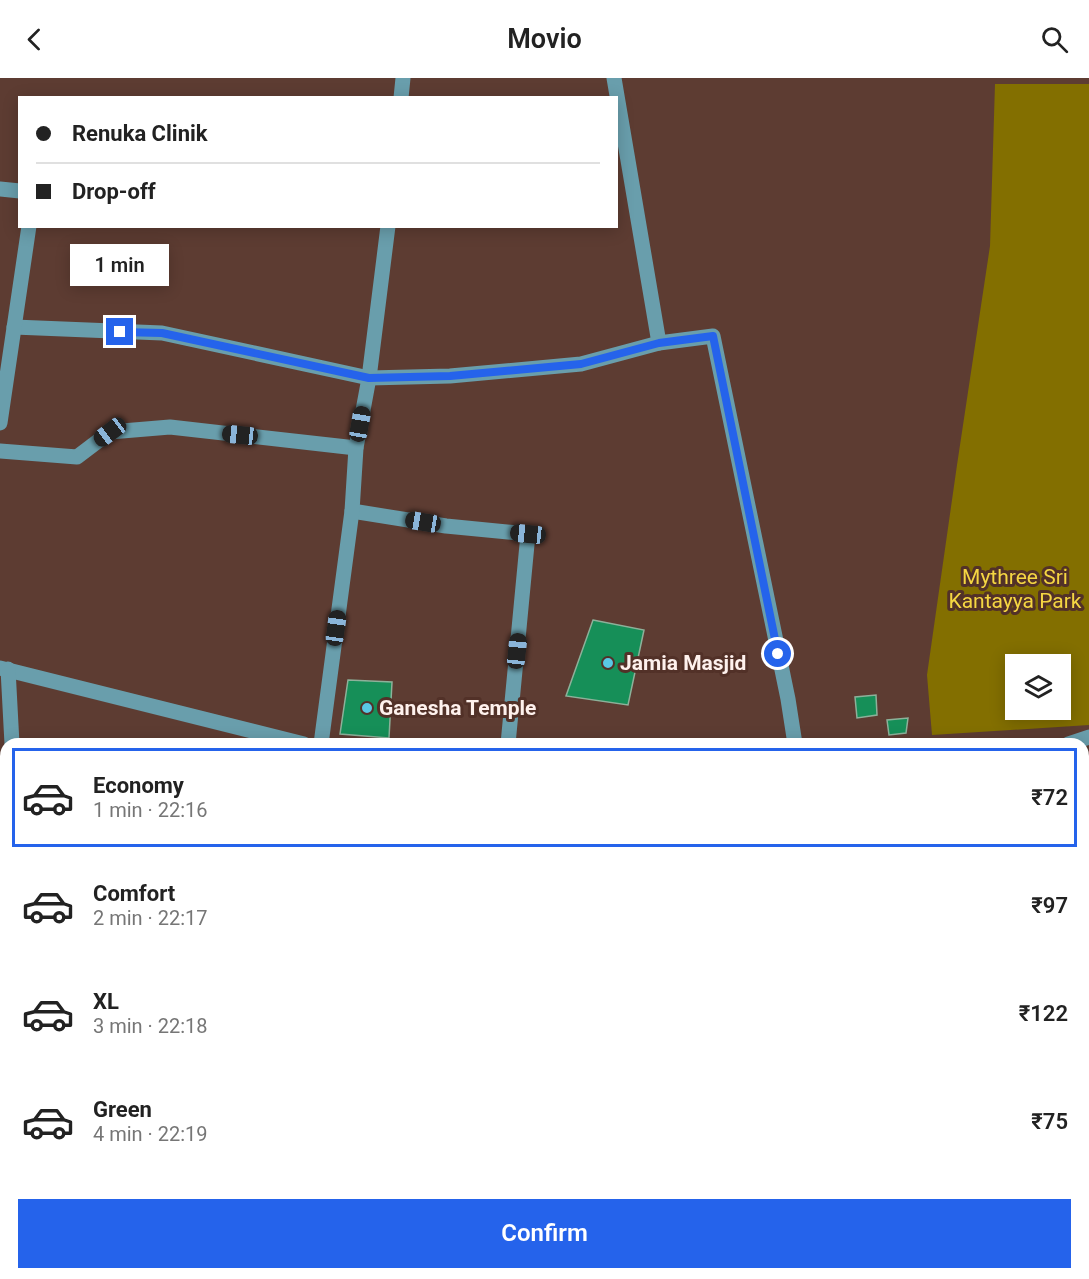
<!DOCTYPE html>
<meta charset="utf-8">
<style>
body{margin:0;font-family:Roboto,sans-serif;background:#f6f6f6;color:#222;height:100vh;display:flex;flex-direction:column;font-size:22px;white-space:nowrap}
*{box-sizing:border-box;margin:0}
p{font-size:20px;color:#767676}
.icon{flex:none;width:33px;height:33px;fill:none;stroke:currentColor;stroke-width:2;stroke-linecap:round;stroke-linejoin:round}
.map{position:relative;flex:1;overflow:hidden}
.sheet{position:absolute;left:0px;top:660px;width:1089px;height:542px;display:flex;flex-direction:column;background:#fff;border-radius:18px 18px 0 0;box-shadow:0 3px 15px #0003}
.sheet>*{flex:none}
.banner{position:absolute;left:18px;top:18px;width:600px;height:132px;border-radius:0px;box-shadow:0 3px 15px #0003;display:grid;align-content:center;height:132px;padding:0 18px;background:#fff}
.buttons{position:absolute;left:1005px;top:576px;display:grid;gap:12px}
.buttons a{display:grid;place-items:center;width:66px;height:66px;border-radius:0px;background:#fff;box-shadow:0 3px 15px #0003;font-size:30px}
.end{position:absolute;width:27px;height:27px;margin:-14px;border:8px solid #2563eb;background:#fff;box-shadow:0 0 0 3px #fff}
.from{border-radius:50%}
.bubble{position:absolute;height:42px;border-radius:0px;background:#fff;box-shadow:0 3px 15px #0003;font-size:20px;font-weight:600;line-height:42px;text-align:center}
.car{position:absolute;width:18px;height:36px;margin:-18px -9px;border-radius:8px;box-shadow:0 0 4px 2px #0007;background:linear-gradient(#222 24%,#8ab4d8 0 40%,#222 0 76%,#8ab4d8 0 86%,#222 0)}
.banner b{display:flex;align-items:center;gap:21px;height:57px;font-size:22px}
.banner b+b{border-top:2px solid #e0e0e0}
.banner i{width:15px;height:15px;background:#222}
ul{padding:10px 0 0;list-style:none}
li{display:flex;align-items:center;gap:18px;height:99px;margin:0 12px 9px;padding:0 6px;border:3px solid transparent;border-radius:0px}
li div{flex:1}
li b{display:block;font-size:22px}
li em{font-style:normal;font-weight:600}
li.selected{border-color:#2563eb}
li>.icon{width:54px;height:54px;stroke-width:1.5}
.primary-button{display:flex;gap:12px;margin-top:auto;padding:12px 18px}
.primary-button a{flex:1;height:69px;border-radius:0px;background:#2563eb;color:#fff;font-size:24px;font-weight:600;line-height:69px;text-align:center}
header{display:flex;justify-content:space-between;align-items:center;height:78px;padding:0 18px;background:#fff;font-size:27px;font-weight:600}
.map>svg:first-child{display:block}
.green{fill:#836f00;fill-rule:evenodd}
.building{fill:#168f58;stroke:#8db19a;stroke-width:1.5}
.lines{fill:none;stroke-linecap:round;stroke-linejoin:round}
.minor{stroke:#699eac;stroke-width:15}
.route{stroke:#2563eb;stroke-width:8}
.poi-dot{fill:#59c8e4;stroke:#523128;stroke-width:2}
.labels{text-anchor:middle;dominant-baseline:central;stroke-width:6;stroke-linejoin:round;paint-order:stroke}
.park-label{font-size:21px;fill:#f5d642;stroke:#523128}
.poi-label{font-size:21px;font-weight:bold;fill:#fef1ed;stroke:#523128;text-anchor:start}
</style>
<header><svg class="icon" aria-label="back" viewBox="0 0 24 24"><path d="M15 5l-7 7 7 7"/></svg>Movio<svg class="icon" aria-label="search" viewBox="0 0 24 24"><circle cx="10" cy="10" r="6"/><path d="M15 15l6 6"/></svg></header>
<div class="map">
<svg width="1089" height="1201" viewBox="0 0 1089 1201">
<rect width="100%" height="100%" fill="#5d3c32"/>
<path class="green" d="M995 6H1089V647L932 657 927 597 957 387 990 168ZM1016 586H1060V632H1016Z"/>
<g class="building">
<path d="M593 542 644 552 628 627 566 618Z"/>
<path d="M348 602 392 604 389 660 340 656Z"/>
<path d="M876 617 877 637 857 640 855 619Z"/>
<path d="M908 640 906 655 889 657 887 642Z"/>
</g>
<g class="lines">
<g class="minor">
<path d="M614 0 659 265 713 258 788 621 795 666"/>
<path d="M401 20 403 0"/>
<path d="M0 111 20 113"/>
<path d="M14 249 162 255 369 300 450 298 581 286 659 265"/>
<path d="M0 345 29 148"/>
<path d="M0 373 77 379 110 354 170 349 356 370"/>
<path d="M352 433 446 448 528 456 508 666"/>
<path d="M0 590 304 666"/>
<path d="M8 591 12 666"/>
<path d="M321 666 352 433 356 370 369 300 388 148"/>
<path d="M1068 666 1089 659"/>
<path d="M0 763 6 764"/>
<path d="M1083 928 1089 927"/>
<path d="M0 951H6"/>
<path d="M0 1029 6 974"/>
<path d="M0 1163 6 1164"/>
<path d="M168 1196V1201"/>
<path d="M332 1196V1201"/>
<path d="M475 1196V1201"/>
<path d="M627 1196V1201"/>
<path d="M726 1196 727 1201"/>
<path d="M846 1196 847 1201"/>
<path d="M1076 1196V1201"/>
<path d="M65 1201V1196"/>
<path d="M758 1201 777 1196"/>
</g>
</g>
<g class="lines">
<path class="route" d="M120 254 162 255 369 300 450 298 581 286 659 265 713 258 778 576"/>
</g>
<g class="poi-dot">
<circle cx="608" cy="585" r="6"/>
<circle cx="367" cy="630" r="6"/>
</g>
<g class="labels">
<g class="park-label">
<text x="1015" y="499">Mythree Sri<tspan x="1015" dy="24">Kantayya Park</tspan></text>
</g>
<g class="poi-label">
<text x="620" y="585">Jamia Masjid</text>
<text x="379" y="630">Ganesha Temple</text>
</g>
</g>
</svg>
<div class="buttons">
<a><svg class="icon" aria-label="layers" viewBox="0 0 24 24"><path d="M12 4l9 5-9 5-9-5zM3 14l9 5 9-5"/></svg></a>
</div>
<i class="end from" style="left:778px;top:576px"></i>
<i class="end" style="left:120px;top:254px"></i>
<div class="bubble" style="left:70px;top:166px;width:99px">1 min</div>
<i class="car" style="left:360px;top:346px;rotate:10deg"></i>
<i class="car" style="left:110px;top:354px;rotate:233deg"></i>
<i class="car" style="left:240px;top:357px;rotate:276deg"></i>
<i class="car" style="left:423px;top:444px;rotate:279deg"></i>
<i class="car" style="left:528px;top:456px;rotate:276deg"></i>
<i class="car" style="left:336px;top:550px;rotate:8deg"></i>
<i class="car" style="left:517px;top:573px;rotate:6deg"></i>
<div class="banner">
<b><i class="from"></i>Renuka Clinik</b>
<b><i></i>Drop-off</b>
</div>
<section class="sheet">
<ul>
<li class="selected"><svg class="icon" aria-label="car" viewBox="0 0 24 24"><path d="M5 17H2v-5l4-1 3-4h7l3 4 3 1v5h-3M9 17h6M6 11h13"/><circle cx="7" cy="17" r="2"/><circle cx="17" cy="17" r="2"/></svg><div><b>Economy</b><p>1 min · 22:16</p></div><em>₹72</em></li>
<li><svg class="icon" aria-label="car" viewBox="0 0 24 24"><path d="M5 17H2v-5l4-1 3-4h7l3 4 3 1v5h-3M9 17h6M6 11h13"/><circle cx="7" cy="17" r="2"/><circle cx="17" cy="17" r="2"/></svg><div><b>Comfort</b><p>2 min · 22:17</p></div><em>₹97</em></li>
<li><svg class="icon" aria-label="car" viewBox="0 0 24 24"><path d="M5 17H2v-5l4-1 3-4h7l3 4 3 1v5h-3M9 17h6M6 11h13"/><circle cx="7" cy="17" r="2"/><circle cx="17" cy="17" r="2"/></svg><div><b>XL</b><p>3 min · 22:18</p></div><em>₹122</em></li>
<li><svg class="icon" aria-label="car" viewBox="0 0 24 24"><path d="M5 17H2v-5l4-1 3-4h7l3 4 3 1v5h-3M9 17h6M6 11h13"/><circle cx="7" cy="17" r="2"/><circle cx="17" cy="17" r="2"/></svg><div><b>Green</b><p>4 min · 22:19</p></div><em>₹75</em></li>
</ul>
<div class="primary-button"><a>Confirm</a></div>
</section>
</div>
